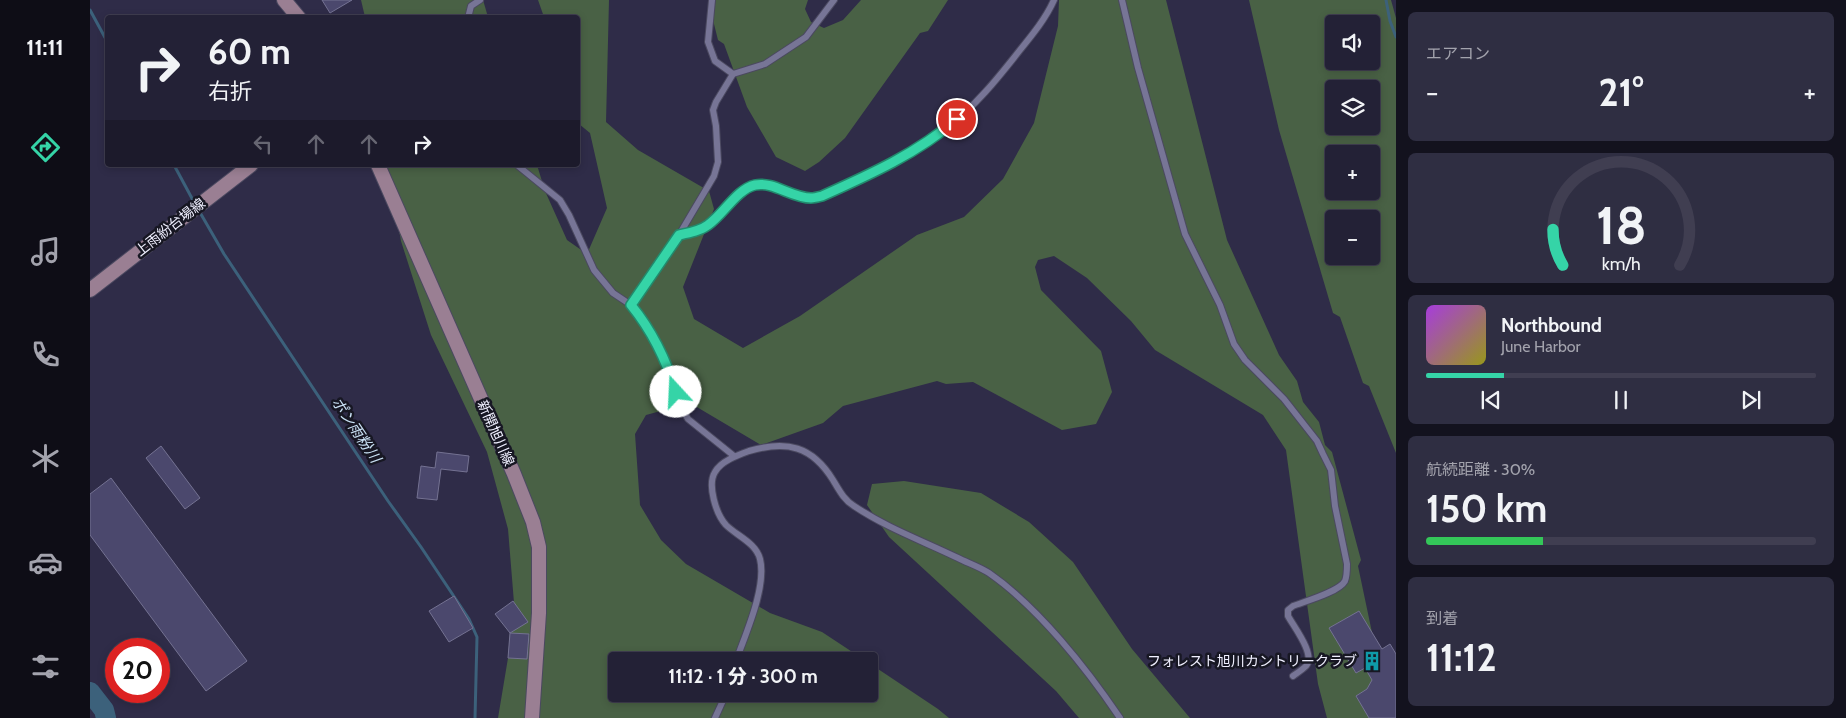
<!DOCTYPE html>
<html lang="ja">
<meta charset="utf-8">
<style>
:root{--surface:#232136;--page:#2f2e42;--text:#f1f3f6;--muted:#a3a3ad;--line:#403e51;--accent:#35d4a7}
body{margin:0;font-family:Cabin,"Noto Sans JP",sans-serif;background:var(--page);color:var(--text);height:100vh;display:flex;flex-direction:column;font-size:19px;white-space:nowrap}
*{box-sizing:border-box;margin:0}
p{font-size:16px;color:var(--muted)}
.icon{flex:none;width:28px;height:28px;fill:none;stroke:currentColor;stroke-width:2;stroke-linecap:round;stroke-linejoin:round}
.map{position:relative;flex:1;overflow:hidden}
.details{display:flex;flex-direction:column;gap:12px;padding:12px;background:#13121e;width:450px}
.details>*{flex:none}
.banner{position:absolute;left:15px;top:15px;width:475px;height:152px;border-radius:5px;box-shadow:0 2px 8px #0003,0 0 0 1px var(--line);background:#232136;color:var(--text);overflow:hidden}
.buttons{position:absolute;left:1235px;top:15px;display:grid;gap:10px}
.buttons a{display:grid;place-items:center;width:55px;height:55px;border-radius:5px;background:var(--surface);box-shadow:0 2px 8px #0003,0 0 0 1px var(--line);font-size:25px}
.speed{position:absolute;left:15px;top:638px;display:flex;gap:10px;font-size:25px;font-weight:700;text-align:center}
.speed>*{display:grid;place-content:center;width:65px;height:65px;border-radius:50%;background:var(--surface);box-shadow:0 2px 8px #0003,0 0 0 1px var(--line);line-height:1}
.speed .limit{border:8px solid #d22;background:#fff;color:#111}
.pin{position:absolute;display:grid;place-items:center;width:42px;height:42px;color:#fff;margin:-21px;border:2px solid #fff;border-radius:50%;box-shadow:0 1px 5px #0007}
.me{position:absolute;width:55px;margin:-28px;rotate:340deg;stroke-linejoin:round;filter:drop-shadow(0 0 4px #0008)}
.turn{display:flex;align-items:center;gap:18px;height:105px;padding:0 20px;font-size:22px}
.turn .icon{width:65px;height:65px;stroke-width:2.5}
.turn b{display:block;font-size:35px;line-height:42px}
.lanes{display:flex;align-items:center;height:48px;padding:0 20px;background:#0003;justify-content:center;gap:25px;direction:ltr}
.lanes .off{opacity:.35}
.big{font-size:38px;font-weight:800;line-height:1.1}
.details .tile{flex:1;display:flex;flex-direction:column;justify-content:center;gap:8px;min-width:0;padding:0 18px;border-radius:8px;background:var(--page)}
.details .dial{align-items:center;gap:0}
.dial svg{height:130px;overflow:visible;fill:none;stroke:var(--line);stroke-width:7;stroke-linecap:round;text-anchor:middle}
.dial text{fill:var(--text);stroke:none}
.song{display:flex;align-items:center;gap:15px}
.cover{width:60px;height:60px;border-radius:8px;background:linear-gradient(135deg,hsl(280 70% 55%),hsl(60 70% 35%))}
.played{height:5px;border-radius:2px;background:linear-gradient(90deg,var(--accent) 20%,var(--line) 20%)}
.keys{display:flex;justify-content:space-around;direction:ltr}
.heat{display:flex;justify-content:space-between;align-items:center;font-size:28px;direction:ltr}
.charge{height:8px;border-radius:4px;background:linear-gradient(90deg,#34c759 30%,var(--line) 0)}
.trip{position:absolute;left:518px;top:652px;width:270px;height:50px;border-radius:5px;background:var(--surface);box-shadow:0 2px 8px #0003,0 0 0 1px var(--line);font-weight:800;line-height:50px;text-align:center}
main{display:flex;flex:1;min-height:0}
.dock{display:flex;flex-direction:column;width:90px;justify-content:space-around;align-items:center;background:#0e0d16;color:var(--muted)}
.dock .icon{width:35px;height:35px}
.dock .active{color:var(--accent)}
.dock b{font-size:22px;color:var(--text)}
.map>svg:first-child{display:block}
.green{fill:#496145;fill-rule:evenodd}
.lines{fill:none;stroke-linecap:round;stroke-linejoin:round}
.stream{stroke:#3c617b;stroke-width:3}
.river{stroke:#3c617b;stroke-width:20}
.building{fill:#4b486d;stroke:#747292}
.service-casing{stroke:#4b4960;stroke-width:8}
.secondary-casing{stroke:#4b4960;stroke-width:16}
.service{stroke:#777596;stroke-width:6}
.secondary{stroke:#9a7f93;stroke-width:14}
.route-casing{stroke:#228a6d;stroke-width:12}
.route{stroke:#35d4a7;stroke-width:9}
.labels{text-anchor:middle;stroke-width:5;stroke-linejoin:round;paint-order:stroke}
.street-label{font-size:14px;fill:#f0f0ff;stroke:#171723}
.poi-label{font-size:14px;fill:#f0f0ff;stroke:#171723;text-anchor:end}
.water-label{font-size:15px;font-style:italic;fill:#cae2f5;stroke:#171723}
</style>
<main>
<nav class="dock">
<b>11:11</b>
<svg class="icon active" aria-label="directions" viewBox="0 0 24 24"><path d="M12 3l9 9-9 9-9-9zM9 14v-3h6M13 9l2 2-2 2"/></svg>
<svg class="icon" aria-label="music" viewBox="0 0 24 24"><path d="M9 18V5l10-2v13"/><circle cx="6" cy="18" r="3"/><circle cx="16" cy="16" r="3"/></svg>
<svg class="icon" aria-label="phone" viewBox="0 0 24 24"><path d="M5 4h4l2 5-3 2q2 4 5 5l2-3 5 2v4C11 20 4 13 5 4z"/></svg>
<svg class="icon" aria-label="climate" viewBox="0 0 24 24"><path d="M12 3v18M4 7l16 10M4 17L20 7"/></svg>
<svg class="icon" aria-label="car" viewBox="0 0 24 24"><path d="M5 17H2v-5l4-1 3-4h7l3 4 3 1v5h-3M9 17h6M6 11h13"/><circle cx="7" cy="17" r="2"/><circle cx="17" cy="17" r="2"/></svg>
<svg class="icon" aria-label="filters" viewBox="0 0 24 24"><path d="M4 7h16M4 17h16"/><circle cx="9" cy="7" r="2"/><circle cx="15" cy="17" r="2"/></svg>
</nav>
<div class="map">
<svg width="1306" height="718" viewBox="0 0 1306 718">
<rect width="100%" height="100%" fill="#2f2c48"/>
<!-- green -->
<g class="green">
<polygon points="271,0 393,0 398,17 275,17"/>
<polygon points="448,0 519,0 516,122 548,150 619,191 624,209 593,287 604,319 653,348 710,316 827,235 874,217 913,179 944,123 968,26 969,0 1076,0 1137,240 1189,355 1207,381 1213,402 1229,422 1235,445 1242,452 1271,560 1268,566 1300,718 1237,718 1228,684 1196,450 1173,415 1065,350 1041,321 997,278 964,256 948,260 945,267 951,290 1011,351 1022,392 1006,424 972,430 883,382 856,384 847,381 753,406 733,423 671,445 600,403 556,415 545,434 550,505 571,540 596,564 680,613 732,632 776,661 526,661 526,694 779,694 779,663 848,709 859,718 408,718 418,658 420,633 425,615 418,529 397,452 341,335 311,241 297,165 447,165 455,191 477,240 497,254 517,208 500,133 489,124 488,118 488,18 454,17"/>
<polygon points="618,0 718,0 715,9 721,22 734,28 753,20 771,0 858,0 838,31 830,33 755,138 729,162 715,171 686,157 657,107 634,44 628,40"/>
<path d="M1159,0H1301L1306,18V453L1279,386L1273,383L1250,317L1243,313L1189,130ZM1244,24H1281V61H1244ZM1244,89H1281V126H1244ZM1244,154H1281V191H1244ZM1244,219H1281V256H1244Z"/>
<polygon points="814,481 891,493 939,522 983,562 1042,649 1100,718 989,718 966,691 799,537 777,505 782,484"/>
</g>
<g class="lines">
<!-- stream -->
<g class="stream">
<polyline points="1296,0 1300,21 1306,37"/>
<polyline points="0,10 18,43"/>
<polyline points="84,165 105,204"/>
<polyline points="108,209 134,254 298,501 331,547 379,619 387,637 385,718"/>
</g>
<!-- river -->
<polyline class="river" points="0,692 14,710 16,718"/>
</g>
<!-- building -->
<g class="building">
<polygon points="232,0 262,0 240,13"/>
<polygon points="71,446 110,498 95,509 56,458"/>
<polygon points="347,452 379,456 377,472 351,469 347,500 327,498 331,466 345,468"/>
<polygon points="21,478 157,661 116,691 0,535 0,494"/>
<polygon points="364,596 383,628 359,642 339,611"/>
<polygon points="423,601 438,622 420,633 405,614"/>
<polygon points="1269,611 1292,649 1300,644 1306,654 1306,718 1279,718 1266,696 1277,689 1282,680 1275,668 1266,673 1239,628"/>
<polygon points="420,633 439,634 437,659 418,658"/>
</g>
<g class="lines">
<defs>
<g id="service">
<polyline points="622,0 618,42 625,61 643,74"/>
<path d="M1032,0L1048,68L1095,234L1130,305L1144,344L1155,360L1194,399L1227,441L1233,454L1241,470L1245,506L1257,564C1257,570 1257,576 1255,581C1249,592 1216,601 1203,606L1198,610V616C1204,627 1226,655 1216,666C1212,670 1207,673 1203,676"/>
<polyline points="378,18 381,6 390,0"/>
<polyline points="427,165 470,200 479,215 504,270 523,293 541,305 556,324 581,375 592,409 598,419 644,456"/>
<path d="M589,235C599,233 610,231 618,226C631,216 650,186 667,185C686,183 702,199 721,198C735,198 751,188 763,182C795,168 827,150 855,129C884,108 908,78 930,50C943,34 956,18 964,0"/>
<polyline points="541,305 589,235 624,176 628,162 626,126 623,110 626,102 643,74 675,64 716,37 744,0"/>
<path d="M646,661C655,635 677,587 670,559C666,543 647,536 636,525C626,514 617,485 625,472C631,461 648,455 659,451C697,440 722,446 743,480C749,490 754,500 764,506C797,528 833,541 868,558C878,563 890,567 899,573C948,607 997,669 1030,718"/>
<polyline points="625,718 636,694"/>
</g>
<g id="secondary">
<polyline points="194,0 209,18"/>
<polyline points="288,165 424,474 443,522 449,547 449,613 442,718"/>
<polyline points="0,290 161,165"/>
</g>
</defs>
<!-- service casing -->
<use href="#service" class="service-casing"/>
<!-- secondary casing -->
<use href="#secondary" class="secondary-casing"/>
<!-- service -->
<use href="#service" class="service"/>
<!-- secondary -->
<use href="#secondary" class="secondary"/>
</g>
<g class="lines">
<defs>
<path id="route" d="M586,392C576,359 563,332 541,305L589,235C599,233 610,231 618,225C633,215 647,189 665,185C683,181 702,198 721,198C724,198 728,197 732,196C779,175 828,153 867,119"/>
</defs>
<!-- route casing -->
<use href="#route" class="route-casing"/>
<!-- route -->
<use href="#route" class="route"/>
</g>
<!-- icons -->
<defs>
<symbol id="building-bare" viewBox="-9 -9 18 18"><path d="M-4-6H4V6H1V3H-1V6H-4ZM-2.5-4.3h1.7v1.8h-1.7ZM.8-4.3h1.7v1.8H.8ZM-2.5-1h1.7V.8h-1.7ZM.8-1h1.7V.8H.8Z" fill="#0f9aa8" stroke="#171723" stroke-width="2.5" paint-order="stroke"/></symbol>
</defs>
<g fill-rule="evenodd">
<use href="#building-bare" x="1268" y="647" width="28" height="28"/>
</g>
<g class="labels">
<!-- street labels -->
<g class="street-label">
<text transform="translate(80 227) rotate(-38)" y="5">上雨紛台場線</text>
<text transform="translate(406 433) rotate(66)" y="5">新開旭川線</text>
</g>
<!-- poi labels -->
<g class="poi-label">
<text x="1267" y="666">フォレスト旭川カントリークラブ</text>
</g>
<!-- water labels -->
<g class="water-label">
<text transform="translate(266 430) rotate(56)" y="5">ポン雨粉川</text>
</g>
</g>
</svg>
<div class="buttons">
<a><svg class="icon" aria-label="sound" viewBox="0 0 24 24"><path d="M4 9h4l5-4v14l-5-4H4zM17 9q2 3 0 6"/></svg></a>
<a><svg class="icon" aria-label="layers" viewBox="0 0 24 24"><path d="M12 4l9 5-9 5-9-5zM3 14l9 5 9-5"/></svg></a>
<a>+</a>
<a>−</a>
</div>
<div class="speed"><div class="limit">20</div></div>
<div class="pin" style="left:867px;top:119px;background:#d93025"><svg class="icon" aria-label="arrive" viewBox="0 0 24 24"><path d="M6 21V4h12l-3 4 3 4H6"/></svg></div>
<svg class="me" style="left:586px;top:392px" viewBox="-20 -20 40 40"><circle r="19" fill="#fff"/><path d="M0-13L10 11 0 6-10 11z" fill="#35d4a7"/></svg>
<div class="trip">11:12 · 1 分 · 300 m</div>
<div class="banner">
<div class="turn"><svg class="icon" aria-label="right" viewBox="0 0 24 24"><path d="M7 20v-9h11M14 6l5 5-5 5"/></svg><div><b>60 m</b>右折</div></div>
<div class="lanes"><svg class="icon off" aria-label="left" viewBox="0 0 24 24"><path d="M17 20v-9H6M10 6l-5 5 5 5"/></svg><svg class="icon off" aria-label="ahead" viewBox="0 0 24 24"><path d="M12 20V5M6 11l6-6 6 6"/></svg><svg class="icon off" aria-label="ahead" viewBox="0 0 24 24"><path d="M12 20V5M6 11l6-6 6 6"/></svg><svg class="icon" aria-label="right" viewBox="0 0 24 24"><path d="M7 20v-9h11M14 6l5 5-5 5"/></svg></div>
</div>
</div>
<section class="details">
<div class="tile"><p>エアコン</p>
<div class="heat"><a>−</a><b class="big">21°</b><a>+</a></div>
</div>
<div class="tile dial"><svg viewBox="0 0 100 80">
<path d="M14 69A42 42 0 1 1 86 69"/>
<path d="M14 69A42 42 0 0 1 8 47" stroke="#35d4a7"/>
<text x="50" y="56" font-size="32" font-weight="700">18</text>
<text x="50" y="72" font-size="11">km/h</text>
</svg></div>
<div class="tile">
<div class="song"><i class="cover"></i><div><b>Northbound</b><p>June Harbor</p></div></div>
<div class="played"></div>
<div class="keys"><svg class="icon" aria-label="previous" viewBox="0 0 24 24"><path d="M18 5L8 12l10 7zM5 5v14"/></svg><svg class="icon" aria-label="pause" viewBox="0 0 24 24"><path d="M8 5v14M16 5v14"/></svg><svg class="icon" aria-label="next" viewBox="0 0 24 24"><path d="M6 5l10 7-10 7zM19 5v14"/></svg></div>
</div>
<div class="tile"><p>航続距離 · 30%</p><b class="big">150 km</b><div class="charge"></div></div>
<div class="tile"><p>到着</p><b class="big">11:12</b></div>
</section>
</main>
